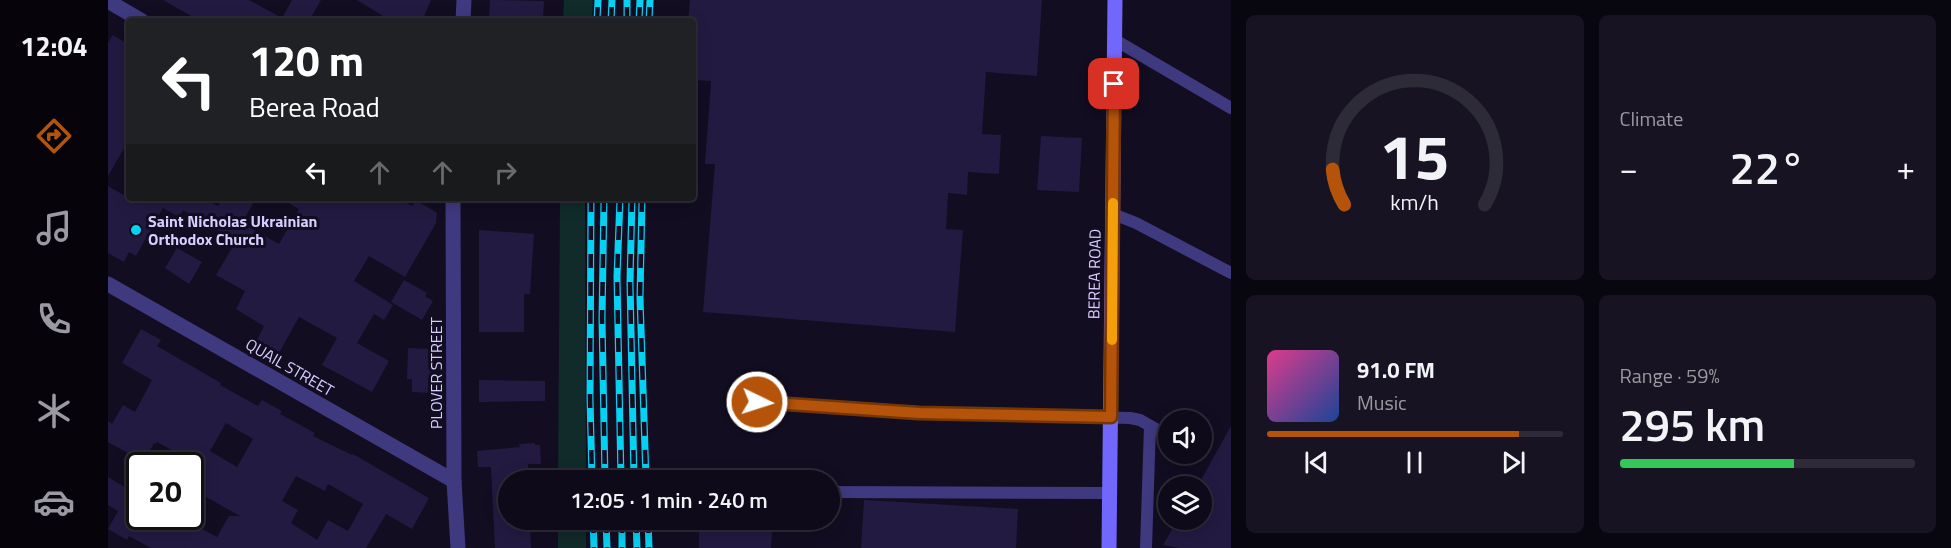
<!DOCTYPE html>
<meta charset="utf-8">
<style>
:root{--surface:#0e0a19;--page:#171322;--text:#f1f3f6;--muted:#9b9aa2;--line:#2e2b38;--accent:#b45309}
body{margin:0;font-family:"Titillium Web",sans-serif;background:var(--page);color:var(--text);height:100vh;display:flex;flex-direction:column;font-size:22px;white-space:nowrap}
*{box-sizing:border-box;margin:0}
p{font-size:20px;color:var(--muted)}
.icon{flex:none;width:33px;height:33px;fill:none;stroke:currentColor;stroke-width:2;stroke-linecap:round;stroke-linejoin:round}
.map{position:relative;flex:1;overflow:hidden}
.details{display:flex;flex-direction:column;gap:15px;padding:15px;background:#08060e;width:720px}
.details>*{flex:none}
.top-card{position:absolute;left:18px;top:18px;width:570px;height:183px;border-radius:6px;box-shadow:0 3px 15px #0003,0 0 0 2px var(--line);background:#202124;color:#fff;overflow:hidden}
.tools{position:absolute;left:1050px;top:410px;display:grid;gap:12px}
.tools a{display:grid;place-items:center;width:54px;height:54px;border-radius:50%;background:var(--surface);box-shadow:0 3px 15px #0003,0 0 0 2px var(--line);font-size:30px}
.speed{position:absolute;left:18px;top:452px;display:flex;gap:12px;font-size:30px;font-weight:700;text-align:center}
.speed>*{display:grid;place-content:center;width:78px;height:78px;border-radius:50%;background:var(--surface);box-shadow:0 3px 15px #0003,0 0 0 2px var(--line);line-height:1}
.speed .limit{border:3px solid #111;border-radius:9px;background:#fff;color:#111}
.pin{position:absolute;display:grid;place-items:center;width:51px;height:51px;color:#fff;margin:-26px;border-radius:12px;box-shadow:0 3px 9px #0006}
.me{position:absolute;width:66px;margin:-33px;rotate:94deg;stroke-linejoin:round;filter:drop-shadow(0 0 4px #0008)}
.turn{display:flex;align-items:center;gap:21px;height:126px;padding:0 24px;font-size:27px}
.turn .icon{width:78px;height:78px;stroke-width:2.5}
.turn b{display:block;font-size:42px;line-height:51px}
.lanes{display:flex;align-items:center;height:57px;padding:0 24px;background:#0003;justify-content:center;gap:30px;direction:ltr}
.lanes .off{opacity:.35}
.big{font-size:45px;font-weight:600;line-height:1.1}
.details .widget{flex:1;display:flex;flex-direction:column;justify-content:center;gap:9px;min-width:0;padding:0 21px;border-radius:9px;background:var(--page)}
.details .dial{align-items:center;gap:0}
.dial svg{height:156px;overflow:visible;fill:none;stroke:var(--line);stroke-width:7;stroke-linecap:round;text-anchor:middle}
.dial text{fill:var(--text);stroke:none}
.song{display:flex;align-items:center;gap:18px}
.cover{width:72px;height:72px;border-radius:9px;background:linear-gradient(135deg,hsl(330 70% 55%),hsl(220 70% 35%))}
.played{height:6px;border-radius:3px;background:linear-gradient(90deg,var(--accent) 85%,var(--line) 85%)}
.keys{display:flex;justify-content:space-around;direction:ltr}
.heat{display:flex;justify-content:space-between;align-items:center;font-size:33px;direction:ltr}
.charge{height:9px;border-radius:4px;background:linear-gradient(90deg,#34c759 59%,var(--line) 0)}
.details .tiles{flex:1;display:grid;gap:15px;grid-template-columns:repeat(2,1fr)}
.trip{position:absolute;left:390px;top:470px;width:342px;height:60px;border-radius:30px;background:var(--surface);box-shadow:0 3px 15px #0003,0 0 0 2px var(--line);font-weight:600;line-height:60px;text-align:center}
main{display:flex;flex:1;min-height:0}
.dock{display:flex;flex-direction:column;width:108px;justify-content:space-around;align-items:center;background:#06040a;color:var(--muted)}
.dock .icon{width:42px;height:42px}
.dock .selected{color:var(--accent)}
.dock b{font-size:27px;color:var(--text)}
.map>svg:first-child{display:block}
.green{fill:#112a2a}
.building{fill:#231a41;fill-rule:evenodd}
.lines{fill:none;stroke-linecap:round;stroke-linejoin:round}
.lane{stroke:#3f397f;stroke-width:12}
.street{stroke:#3f397f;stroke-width:15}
.secondary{stroke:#7167fc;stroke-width:15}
.rail-casing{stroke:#05d1f3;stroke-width:7}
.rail{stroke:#120d21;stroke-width:4.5;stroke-dasharray:14;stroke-linecap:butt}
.route-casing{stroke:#753606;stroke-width:15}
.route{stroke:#b45309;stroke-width:10}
.slow{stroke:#f59e0b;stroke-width:10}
.poi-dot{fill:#05d1f3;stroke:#120d21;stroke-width:2}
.labels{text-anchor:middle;stroke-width:6;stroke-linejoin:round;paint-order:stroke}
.poi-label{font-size:16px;font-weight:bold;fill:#d5cefe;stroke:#120d21;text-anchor:start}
.street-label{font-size:16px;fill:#d5cefe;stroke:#120d21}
</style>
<main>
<nav class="dock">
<b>12:04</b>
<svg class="icon selected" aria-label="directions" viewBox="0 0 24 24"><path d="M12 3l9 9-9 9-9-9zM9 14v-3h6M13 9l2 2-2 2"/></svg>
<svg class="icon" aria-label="music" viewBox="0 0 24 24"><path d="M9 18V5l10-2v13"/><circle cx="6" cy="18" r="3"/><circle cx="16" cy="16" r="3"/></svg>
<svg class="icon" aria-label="phone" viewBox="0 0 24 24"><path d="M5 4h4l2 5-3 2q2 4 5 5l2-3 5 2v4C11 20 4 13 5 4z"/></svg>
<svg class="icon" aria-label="climate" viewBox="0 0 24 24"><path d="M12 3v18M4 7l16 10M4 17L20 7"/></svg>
<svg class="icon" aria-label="car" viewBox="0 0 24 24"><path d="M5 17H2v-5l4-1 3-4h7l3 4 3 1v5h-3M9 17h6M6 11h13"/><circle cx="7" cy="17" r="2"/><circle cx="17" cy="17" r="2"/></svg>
</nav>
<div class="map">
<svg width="1123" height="548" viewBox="0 0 1123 548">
<rect width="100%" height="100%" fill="#120d21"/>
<!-- green -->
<g class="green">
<polygon points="456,0 485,0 484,21 455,21"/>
<polygon points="452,198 477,198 478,480 450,480"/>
<rect x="450" y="519" width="28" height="29"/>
</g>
<!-- building -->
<g class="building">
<polygon points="55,0 141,0 174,18 184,0 213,0 201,21 92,21"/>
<polygon points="249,0 323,0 314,21 283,21"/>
<polygon points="382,0 436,1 435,20 381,17"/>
<polygon points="582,0 934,0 929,76 878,72 874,134 893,135 891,174 860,172 859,195 840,193 838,229 855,230 847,332 595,312 607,164 597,164 603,81 585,80 585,21 580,21"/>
<polygon points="5,35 21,45 21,140 0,176 0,43"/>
<polygon points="933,136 974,138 971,192 929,190"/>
<polygon points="0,186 21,198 96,198 110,206 115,198 148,198 134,223 171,244 191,209 172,198 290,198 304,206 308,200 329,213 328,223 297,277 261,256 246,281 285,305 276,320 266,314 249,343 281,361 264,392 214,365 229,338 191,317 171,353 149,340 156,326 128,309 137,291 108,275 128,241 75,210 71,217 55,208 28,256 21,252 16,262 0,253"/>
<polygon points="371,230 426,234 422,294 416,294 416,332 371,332"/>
<polygon points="69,248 94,262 81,284 57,268"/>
<polygon points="296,280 319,293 317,296 325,301 314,320 283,302"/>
<path d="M33,329L53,340L49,346L113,383L112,385L150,406L154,400L174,411L172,414L207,433L205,436L244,455L245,454L321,498L304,529L278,514L258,548H43L21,536L19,540L0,529L10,511L0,505V477L32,496V516H71L109,537L121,516H132L82,488L88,476L84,473L89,464L49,442L48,444L46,443L36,462L0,442V421L4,424L15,405L27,412L44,380L14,363ZM118,423L145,439L129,467L102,451ZM188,476L217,491L220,484L255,504L240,531L220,520L209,540L183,523L190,510L174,501Z"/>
<polygon points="300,348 326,349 324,393 304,392 304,379 299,379"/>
<polygon points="371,380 437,381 437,401 371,402"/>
<polygon points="1123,426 1123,548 1072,548 1055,545 1070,519 1094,519 1094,478"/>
<polygon points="427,443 427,445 432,445 433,464 420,464 420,480 400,480 400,519 417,519 417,526 422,526 423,548 387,548 383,467 370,467 369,451 412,447 411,444"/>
<polygon points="756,500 910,509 908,548 753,548"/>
<polygon points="591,519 665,519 663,548 591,548"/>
</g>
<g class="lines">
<!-- lane -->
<g class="lane">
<polyline points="1007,40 1123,108"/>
<polyline points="1005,214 1028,223 1123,273"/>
<polyline points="649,402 811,413 1022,418 1032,420 1060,436"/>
<polyline points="722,492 1002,493"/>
<polyline points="1038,548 1042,426"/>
</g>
<!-- street -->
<g class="street">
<polyline points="0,1 34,21"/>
<polyline points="355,21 356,0"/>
<polyline points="345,198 346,481 350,548"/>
<polyline points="0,284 346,481"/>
</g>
<!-- secondary -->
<polyline class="secondary" points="1001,548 1007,0"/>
<defs>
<g id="rail">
<polyline points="489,21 490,0"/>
<polyline points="503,21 504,0"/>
<polyline points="519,21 519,0"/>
<polyline points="531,21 532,0"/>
<polyline points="541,21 542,0"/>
<polyline points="483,198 482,398 484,480"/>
<polyline points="496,198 494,319 497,480"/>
<polyline points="512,198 509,277 513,480"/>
<polyline points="524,198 522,282 526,480"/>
<polyline points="534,198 532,298 538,480"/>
<polyline points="485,519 486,548"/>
<polyline points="498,519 499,548"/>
<polyline points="514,519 514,548"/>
<polyline points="528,519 529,548"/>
<polyline points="540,519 541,548"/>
</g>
</defs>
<!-- rail casing -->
<use href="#rail" class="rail-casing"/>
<!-- rail -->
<use href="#rail" class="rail"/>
</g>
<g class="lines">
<defs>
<polyline id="route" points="649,402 811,413 1003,417 1006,84"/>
</defs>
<!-- route casing -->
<use href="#route" class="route-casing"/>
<!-- route -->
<use href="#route" class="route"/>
<!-- slow -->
<polyline class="slow" points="1004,340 1005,203"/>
</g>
<!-- markers -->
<circle class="poi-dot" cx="28" cy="230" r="6"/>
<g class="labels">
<!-- poi labels -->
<g class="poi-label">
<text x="40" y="227">Saint Nicholas Ukrainian<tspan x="40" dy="18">Orthodox Church</tspan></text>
</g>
<!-- street labels -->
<g class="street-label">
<text transform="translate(986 274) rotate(-89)" y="6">BEREA ROAD</text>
<text transform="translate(182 367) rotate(30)" y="6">QUAIL STREET</text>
<text transform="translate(328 373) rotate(-90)" y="6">PLOVER STREET</text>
</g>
</g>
</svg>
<div class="tools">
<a><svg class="icon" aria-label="sound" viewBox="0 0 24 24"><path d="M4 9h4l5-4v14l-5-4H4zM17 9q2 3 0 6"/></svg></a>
<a><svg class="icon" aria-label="layers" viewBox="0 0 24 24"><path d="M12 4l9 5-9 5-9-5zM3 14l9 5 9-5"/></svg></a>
</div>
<div class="speed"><div class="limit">20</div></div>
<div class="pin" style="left:1006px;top:84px;background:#d93025"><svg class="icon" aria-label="arrive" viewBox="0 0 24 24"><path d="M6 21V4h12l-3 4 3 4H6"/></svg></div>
<svg class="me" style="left:649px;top:402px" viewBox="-20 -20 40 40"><circle r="17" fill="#b45309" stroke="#fff" stroke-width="3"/><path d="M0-11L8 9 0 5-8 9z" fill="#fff"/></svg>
<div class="trip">12:05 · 1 min · 240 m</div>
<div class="top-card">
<div class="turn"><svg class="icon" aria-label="left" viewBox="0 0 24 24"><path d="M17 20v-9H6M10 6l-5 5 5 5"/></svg><div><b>120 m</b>Berea Road</div></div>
<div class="lanes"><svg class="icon" aria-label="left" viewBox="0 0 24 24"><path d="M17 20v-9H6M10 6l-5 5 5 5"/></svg><svg class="icon off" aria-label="ahead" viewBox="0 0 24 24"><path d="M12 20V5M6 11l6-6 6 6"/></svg><svg class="icon off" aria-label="ahead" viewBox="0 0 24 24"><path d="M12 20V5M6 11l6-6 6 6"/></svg><svg class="icon off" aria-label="right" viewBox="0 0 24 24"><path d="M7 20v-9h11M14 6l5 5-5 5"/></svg></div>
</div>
</div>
<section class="details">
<div class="tiles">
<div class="widget dial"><svg viewBox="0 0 100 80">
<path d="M14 69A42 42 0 1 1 86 69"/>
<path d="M14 69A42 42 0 0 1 8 51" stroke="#b45309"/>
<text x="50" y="56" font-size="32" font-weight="700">15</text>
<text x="50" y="72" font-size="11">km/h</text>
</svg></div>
<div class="widget"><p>Climate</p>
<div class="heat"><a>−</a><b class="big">22°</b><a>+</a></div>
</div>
<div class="widget">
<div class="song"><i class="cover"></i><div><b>91.0 FM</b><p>Music</p></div></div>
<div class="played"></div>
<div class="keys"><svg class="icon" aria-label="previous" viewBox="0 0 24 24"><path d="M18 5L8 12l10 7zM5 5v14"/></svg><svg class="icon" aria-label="pause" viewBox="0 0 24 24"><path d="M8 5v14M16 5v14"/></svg><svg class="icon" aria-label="next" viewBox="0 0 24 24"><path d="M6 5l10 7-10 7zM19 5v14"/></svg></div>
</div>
<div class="widget"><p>Range · 59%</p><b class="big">295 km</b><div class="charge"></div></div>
</div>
</section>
</main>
